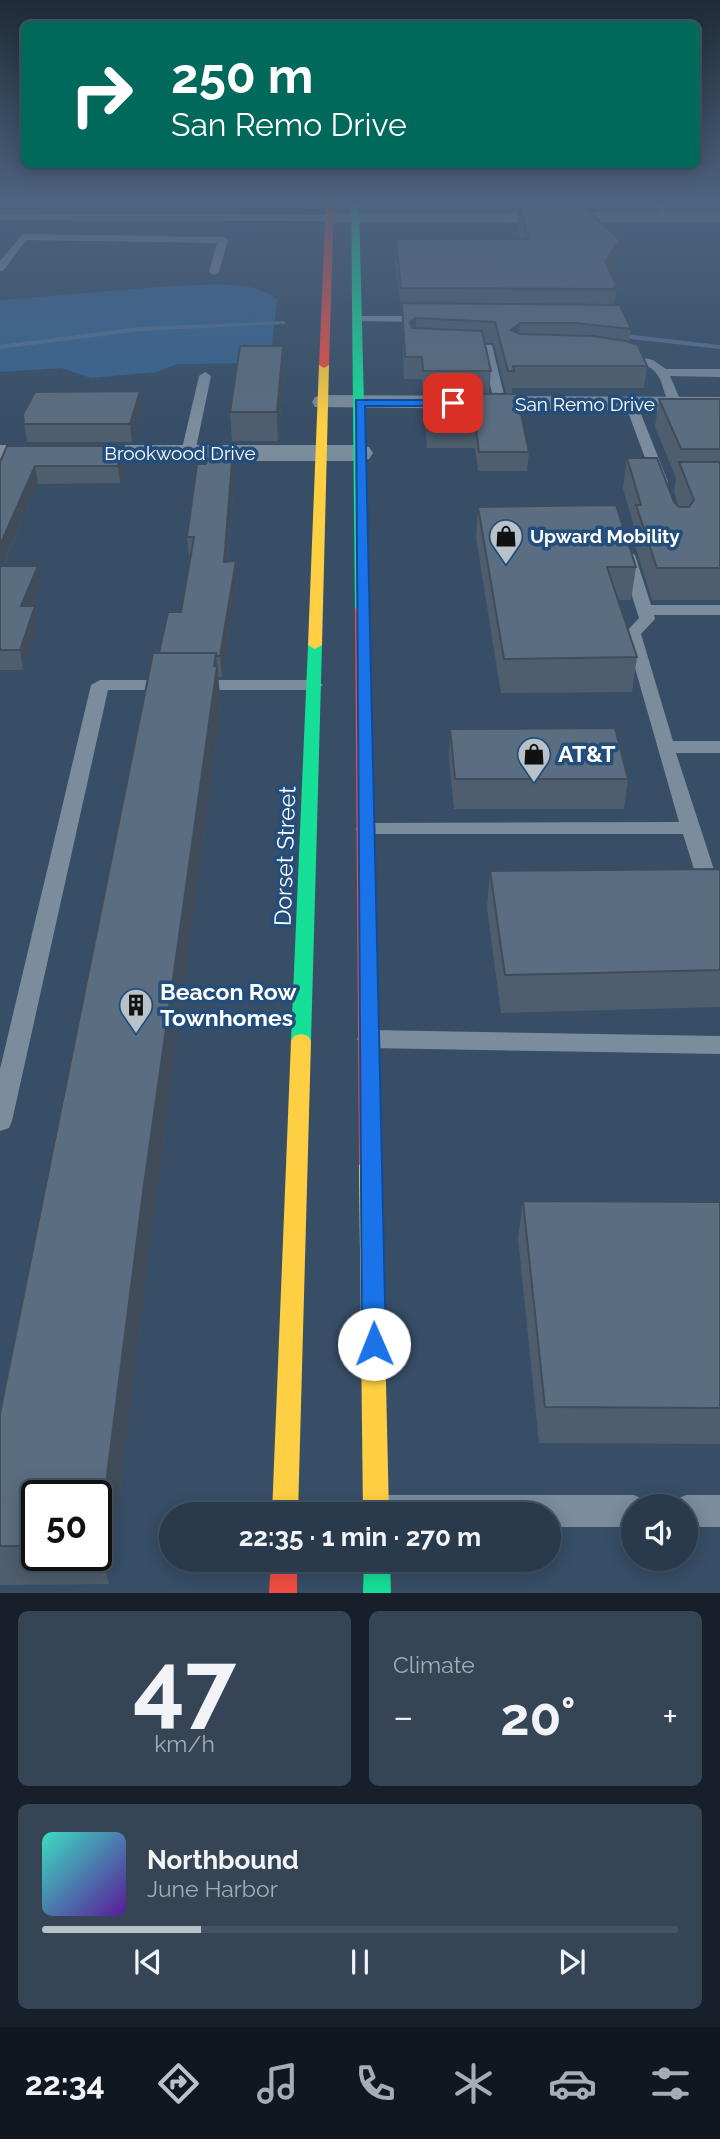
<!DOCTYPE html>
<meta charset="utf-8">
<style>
:root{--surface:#293a4c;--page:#354556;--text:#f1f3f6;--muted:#a5adb5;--line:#455464;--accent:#b9c1c9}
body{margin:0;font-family:Raleway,sans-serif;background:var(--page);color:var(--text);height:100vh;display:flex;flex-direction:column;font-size:26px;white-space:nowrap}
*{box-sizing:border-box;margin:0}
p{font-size:23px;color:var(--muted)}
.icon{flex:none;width:38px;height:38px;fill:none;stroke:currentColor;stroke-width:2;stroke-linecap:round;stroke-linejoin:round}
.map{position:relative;height:1593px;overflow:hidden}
.side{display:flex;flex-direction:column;gap:18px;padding:18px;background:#17202a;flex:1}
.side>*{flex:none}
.guide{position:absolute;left:21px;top:21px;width:679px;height:147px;border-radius:10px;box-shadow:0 4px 18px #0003,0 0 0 2px var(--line);background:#00695c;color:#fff;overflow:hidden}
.buttons{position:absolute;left:621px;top:1494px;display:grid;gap:14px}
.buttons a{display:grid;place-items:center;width:77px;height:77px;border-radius:50%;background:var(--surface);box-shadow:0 4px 18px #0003,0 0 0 2px var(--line);font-size:35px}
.speed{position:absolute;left:21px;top:1480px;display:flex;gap:14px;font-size:35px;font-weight:700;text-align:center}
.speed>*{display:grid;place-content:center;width:91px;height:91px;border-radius:50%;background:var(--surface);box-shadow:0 4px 18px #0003,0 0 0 2px var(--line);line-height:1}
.speed .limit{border:4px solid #111;border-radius:10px;background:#fff;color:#111}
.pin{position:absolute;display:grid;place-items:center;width:60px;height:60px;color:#fff;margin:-30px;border-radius:14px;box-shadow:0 4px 10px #0006}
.me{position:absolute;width:77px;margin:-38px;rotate:359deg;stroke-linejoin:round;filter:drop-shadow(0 0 5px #0008)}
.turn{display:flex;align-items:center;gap:24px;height:147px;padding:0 35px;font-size:32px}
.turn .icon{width:91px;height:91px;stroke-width:2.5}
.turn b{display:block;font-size:49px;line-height:60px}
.big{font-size:52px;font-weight:700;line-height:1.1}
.side .widget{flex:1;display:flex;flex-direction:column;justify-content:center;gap:10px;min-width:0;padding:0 24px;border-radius:10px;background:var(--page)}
.side .dial{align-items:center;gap:0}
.dial b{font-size:91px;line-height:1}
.song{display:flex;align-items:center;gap:21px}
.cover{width:84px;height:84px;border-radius:10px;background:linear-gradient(135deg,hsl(170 70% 55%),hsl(270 70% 35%))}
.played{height:7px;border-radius:4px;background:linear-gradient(90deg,var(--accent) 25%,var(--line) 25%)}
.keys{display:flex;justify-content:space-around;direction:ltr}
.heat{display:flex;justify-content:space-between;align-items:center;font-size:38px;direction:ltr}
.side .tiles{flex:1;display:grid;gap:18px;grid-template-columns:1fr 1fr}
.widget:last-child{grid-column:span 2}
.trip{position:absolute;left:159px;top:1502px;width:402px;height:70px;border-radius:35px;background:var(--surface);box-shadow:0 4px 18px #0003,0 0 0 2px var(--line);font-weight:700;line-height:70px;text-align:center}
.tabs{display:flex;height:112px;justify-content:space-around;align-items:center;background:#10171e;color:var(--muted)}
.tabs .icon{width:49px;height:49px}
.tabs .on{color:var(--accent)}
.tabs b{font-size:32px;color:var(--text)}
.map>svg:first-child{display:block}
.green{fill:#376491}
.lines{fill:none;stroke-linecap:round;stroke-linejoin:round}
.stream{fill:#537193;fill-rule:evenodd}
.lane{fill:#7b8c9d;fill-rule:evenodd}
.street{fill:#7b8c9d;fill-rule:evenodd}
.fast{fill:#16e098;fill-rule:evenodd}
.slow{fill:#ffcf43;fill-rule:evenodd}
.jam{fill:#f24e42;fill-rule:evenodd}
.wall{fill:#4e5e6e;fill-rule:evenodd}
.shaded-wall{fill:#404c5a}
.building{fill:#5b6d80;stroke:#404c5a;stroke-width:2}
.route{fill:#1a73e8;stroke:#114b97;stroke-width:2}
.labels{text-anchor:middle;stroke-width:7;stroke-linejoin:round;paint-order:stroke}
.far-street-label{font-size:19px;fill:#fff;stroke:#234d7a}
.far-poi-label{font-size:19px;font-weight:bold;fill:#fff;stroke:#234d7a;text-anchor:start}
.poi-label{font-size:23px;font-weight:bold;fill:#fff;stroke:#234d7a;text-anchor:start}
.street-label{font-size:23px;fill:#fff;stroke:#234d7a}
</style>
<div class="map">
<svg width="720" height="1593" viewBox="0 0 720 1593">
<rect width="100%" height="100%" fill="#374e66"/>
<!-- green -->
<path class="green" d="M171,286C203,286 250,278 277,299L270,363L178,364L157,372L91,378L61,368L0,372V300Z"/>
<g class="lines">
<!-- stream -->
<g class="stream">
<polygon points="283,321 285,322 285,324 140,331 0,349 0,345 140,327"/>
<polygon points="616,333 720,345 720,349 613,337 613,333"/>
</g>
<!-- lane -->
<g class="lane">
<polygon points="653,201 661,201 669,219 663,219"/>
<polygon points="0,214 329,215 334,218 329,221 0,220"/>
<polygon points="23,234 223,237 228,240 219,272 214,275 209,272 217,243 26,240 4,270 0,271 0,261"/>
<polygon points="357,316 427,316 432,319 427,322 353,321 353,317"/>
<polygon points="455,344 492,345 506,403 504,406 496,406 494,403 483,350 455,348"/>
<path d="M622,353L653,360L666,369H720V377L670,376L682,404L676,408C663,402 665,383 656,373C647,362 631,362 618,358V354Z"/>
<polygon points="205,372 211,376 195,453 188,457 181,453 199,376"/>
<polygon points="631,400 637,404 668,482 666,485 661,486 654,482 625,404"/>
<polygon points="627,550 635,555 651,605 720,605 720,615 654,615 655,619 641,634 673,741 720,741 720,753 676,753 719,885 716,890 702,890 699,885 683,834 359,834 356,829 359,824 366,823 679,822 625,633 639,618 619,555"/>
<polygon points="100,680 314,680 323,685 314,690 108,690 12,1121 9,1128 0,1131 0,1069 91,685"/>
<polygon points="369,1030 720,1036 720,1054 369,1048 361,1045 357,1039 361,1033"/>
<polygon points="383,1495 634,1495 645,1500 648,1507 634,1507 634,1527 550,1527 550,1514 368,1514 372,1500"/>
<polygon points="686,1495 720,1495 720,1527 686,1527 686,1507 672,1507 675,1500"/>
</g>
<!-- street -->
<g class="street">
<polygon points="720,212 720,222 329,223 320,218 329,213"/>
<polygon points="324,395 720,397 720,411 315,407 312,402 315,397"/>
<polygon points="0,445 360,445 369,447 373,453 369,459 360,461 0,461"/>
</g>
<!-- fast -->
<g class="fast">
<polygon points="351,201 359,201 369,609 362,613 355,609"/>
<polygon points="315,641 322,645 311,1041 308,1046 301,1048 294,1046 291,1041 308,645"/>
<polygon points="364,1559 390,1559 391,1593 363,1593"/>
</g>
<!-- slow -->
<g class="slow">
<polygon points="324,362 329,365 322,645 315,649 308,645 319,365"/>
<polygon points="301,1034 308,1036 311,1041 298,1514 272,1514 291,1041 294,1036"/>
<polygon points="370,1155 377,1158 381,1164 389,1514 363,1514 359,1164 363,1158"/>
</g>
<!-- jam -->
<g class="jam">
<polygon points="326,201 334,201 329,365 324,368 319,365"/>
<polygon points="362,605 369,609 381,1164 377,1170 370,1173 363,1170 359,1164 355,609"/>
<polygon points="271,1559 297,1559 297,1593 269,1593"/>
</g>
</g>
<!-- wall -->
<g class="wall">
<polygon points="246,201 283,201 282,206 246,206"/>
<polygon points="511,201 560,201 560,202 617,264 611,273 617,286 614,305 631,329 629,342 647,366 644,388 512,388 512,393 506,393 494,343 485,343 491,371 489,393 423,393 422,379 404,379 402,314 395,263 396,239 520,239 517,225 518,210 513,210"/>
<polygon points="284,373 278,441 232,441 230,412"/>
<polygon points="425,393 529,452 527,471 478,471 475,448 427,448 424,411"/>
<polygon points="659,399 720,399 720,600 652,600 632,536 633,524 623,488 627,458 679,507 674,492 676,478 655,427"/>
<polygon points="142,409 132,442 27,442 23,414"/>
<polygon points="124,446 126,464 120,483 38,484 3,566 41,585 32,606 35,606 38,626 23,670 0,670 0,462"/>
<path d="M232,462L234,480L227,562L236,561L238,581L222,677H218L221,706L151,1235L109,1584L0,1585V1413L159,653L181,612L191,556H189L187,537L206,464ZM37,1496H96V1556H37Z"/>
<polygon points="478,507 636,567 631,600 618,600 637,657 632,692 501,693 476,538"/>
<polygon points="450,729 628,779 624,809 454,809 449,759"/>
<polygon points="720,869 720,1007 501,1013 487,908 490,871"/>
<polygon points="523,1201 720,1202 720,1444 539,1443 518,1238"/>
</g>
<!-- shaded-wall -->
<g class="shaded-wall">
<polygon points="620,240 617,264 602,286 605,261"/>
<polygon points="416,318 415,339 410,322"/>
<polygon points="520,323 518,344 511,330"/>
<polygon points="283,346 284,373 278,441 277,412"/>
<polygon points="140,391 142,409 132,442 130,424"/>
<polygon points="124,446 126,464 120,483 118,466"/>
<polygon points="232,462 234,480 225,581 224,562"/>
<polygon points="35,466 38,484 0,572 0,545"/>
<polygon points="236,561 238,581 222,677 220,656"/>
<polygon points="38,566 41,585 25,626 21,606"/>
<polygon points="35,606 38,626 23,670 20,650"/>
<polygon points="216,653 221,706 151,1235 109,1584 98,1546 143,1192"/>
</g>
<!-- building -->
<g class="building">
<polygon points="518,202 578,202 620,240 605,261 617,286 614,286 615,289 401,288 396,239 528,239"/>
<polygon points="402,303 620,305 631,329 576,323 520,323 511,330 520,334 592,336 626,341 638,345 647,366 513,366 514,371 508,371 495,322 416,318 410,322 412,328 482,331 491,371 423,371 422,357 405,357"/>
<polygon points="240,346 283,346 277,412 230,412"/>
<polygon points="140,391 130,424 24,424 23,414 35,392"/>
<polygon points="425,393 517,394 529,452 479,452 476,430 428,430"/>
<polygon points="659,399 720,399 720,449 681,449"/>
<polygon points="7,446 124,446 118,466 35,466 0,545 0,462"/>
<polygon points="627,458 657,458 674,502 679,507 689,507 694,500 679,462 720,462 720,568 657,568 636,505 641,505"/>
<polygon points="207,459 232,462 224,562 236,561 220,656 217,656 216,653 159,653 168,612 181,612 194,537 187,537 197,464 206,464"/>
<polygon points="616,505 636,567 607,567 637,657 504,659 478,507"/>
<polygon points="0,566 38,566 21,606 35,606 20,650 0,650"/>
<polygon points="153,653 216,653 214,666 217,666 143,1192 98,1546 96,1546 96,1496 37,1496 37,1546 0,1546 0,1413"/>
<polygon points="615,728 628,779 455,779 450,729"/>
<polygon points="720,869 720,970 505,975 490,871"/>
<polygon points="523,1201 720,1202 720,1408 545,1407"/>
</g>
<!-- sky -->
<linearGradient id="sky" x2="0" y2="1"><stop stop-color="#1e2b38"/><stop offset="0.47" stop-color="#4d637f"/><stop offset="1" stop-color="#4d637f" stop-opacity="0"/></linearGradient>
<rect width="720" height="424" fill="url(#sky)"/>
<!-- route -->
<polygon class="route" points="356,400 453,400 458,403 453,406 365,406 386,1344 382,1352 374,1355 365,1352 362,1344"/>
<!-- icons -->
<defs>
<symbol id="shop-pin" viewBox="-11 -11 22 30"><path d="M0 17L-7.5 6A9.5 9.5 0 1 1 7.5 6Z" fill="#b9c1c9" stroke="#234d7a"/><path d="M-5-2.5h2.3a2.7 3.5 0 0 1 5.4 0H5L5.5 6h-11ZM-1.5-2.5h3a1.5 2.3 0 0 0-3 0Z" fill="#111"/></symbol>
<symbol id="building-pin" viewBox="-11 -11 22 30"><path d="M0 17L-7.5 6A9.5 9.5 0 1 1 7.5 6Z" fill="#b9c1c9" stroke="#234d7a"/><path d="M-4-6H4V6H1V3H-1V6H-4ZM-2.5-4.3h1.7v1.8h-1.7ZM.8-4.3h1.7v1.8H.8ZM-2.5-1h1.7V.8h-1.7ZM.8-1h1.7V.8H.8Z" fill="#111"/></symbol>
</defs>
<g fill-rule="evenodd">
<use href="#shop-pin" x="487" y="517" width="38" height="52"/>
<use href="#shop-pin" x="515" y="735" width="38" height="52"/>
<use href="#building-pin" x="117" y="986" width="38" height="52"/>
</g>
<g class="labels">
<!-- far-street labels -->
<g class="far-street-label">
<text x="585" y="411">San Remo Drive</text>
<text x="180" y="460">Brookwood Drive</text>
</g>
<!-- far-poi labels -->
<g class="far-poi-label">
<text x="530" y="543">Upward Mobility</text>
</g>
<!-- poi labels -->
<g class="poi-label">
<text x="558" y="762">AT&amp;T</text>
<text x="160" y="1000">Beacon Row<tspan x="160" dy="26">Townhomes</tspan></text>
</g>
<!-- street labels -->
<g class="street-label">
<text transform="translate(285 856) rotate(-88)" y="8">Dorset Street</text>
</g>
</g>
</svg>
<div class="buttons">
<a><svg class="icon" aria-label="sound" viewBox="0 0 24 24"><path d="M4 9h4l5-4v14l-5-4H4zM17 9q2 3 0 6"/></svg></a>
</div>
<div class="speed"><div class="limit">50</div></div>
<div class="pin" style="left:453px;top:403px;background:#d93025"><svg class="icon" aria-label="arrive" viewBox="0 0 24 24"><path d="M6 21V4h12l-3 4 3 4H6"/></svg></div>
<svg class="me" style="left:374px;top:1344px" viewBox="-20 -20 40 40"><circle r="19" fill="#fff"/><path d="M0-13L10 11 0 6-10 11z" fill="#1a73e8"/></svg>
<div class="trip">22:35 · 1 min · 270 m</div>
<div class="guide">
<div class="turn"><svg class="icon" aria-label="right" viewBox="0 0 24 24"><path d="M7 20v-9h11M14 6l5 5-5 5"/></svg><div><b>250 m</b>San Remo Drive</div></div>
</div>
</div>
<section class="side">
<div class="tiles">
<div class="widget dial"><b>47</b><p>km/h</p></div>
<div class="widget"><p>Climate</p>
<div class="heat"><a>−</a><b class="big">20°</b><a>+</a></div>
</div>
<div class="widget">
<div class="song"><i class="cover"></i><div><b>Northbound</b><p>June Harbor</p></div></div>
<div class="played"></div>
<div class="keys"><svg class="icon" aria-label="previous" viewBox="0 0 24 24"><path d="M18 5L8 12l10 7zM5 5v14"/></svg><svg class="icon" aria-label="pause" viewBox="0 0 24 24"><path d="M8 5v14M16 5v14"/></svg><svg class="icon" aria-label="next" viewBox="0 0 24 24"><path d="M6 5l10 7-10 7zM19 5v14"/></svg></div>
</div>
</div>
</section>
<nav class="tabs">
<b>22:34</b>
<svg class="icon on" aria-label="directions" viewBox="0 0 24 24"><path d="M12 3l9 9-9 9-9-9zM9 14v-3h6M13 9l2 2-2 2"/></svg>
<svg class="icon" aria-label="music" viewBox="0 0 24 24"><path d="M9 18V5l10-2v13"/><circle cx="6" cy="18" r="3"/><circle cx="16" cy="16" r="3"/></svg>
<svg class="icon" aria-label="phone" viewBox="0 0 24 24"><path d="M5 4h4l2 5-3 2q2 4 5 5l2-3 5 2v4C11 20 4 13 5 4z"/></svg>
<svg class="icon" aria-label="climate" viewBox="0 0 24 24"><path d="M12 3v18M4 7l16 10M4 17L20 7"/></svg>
<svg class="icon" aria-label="car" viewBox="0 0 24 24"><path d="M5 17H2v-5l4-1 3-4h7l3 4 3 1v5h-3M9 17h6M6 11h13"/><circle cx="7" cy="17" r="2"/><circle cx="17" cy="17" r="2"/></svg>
<svg class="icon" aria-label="filters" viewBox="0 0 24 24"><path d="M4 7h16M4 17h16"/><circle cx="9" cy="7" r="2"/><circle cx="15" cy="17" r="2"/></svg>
</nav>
